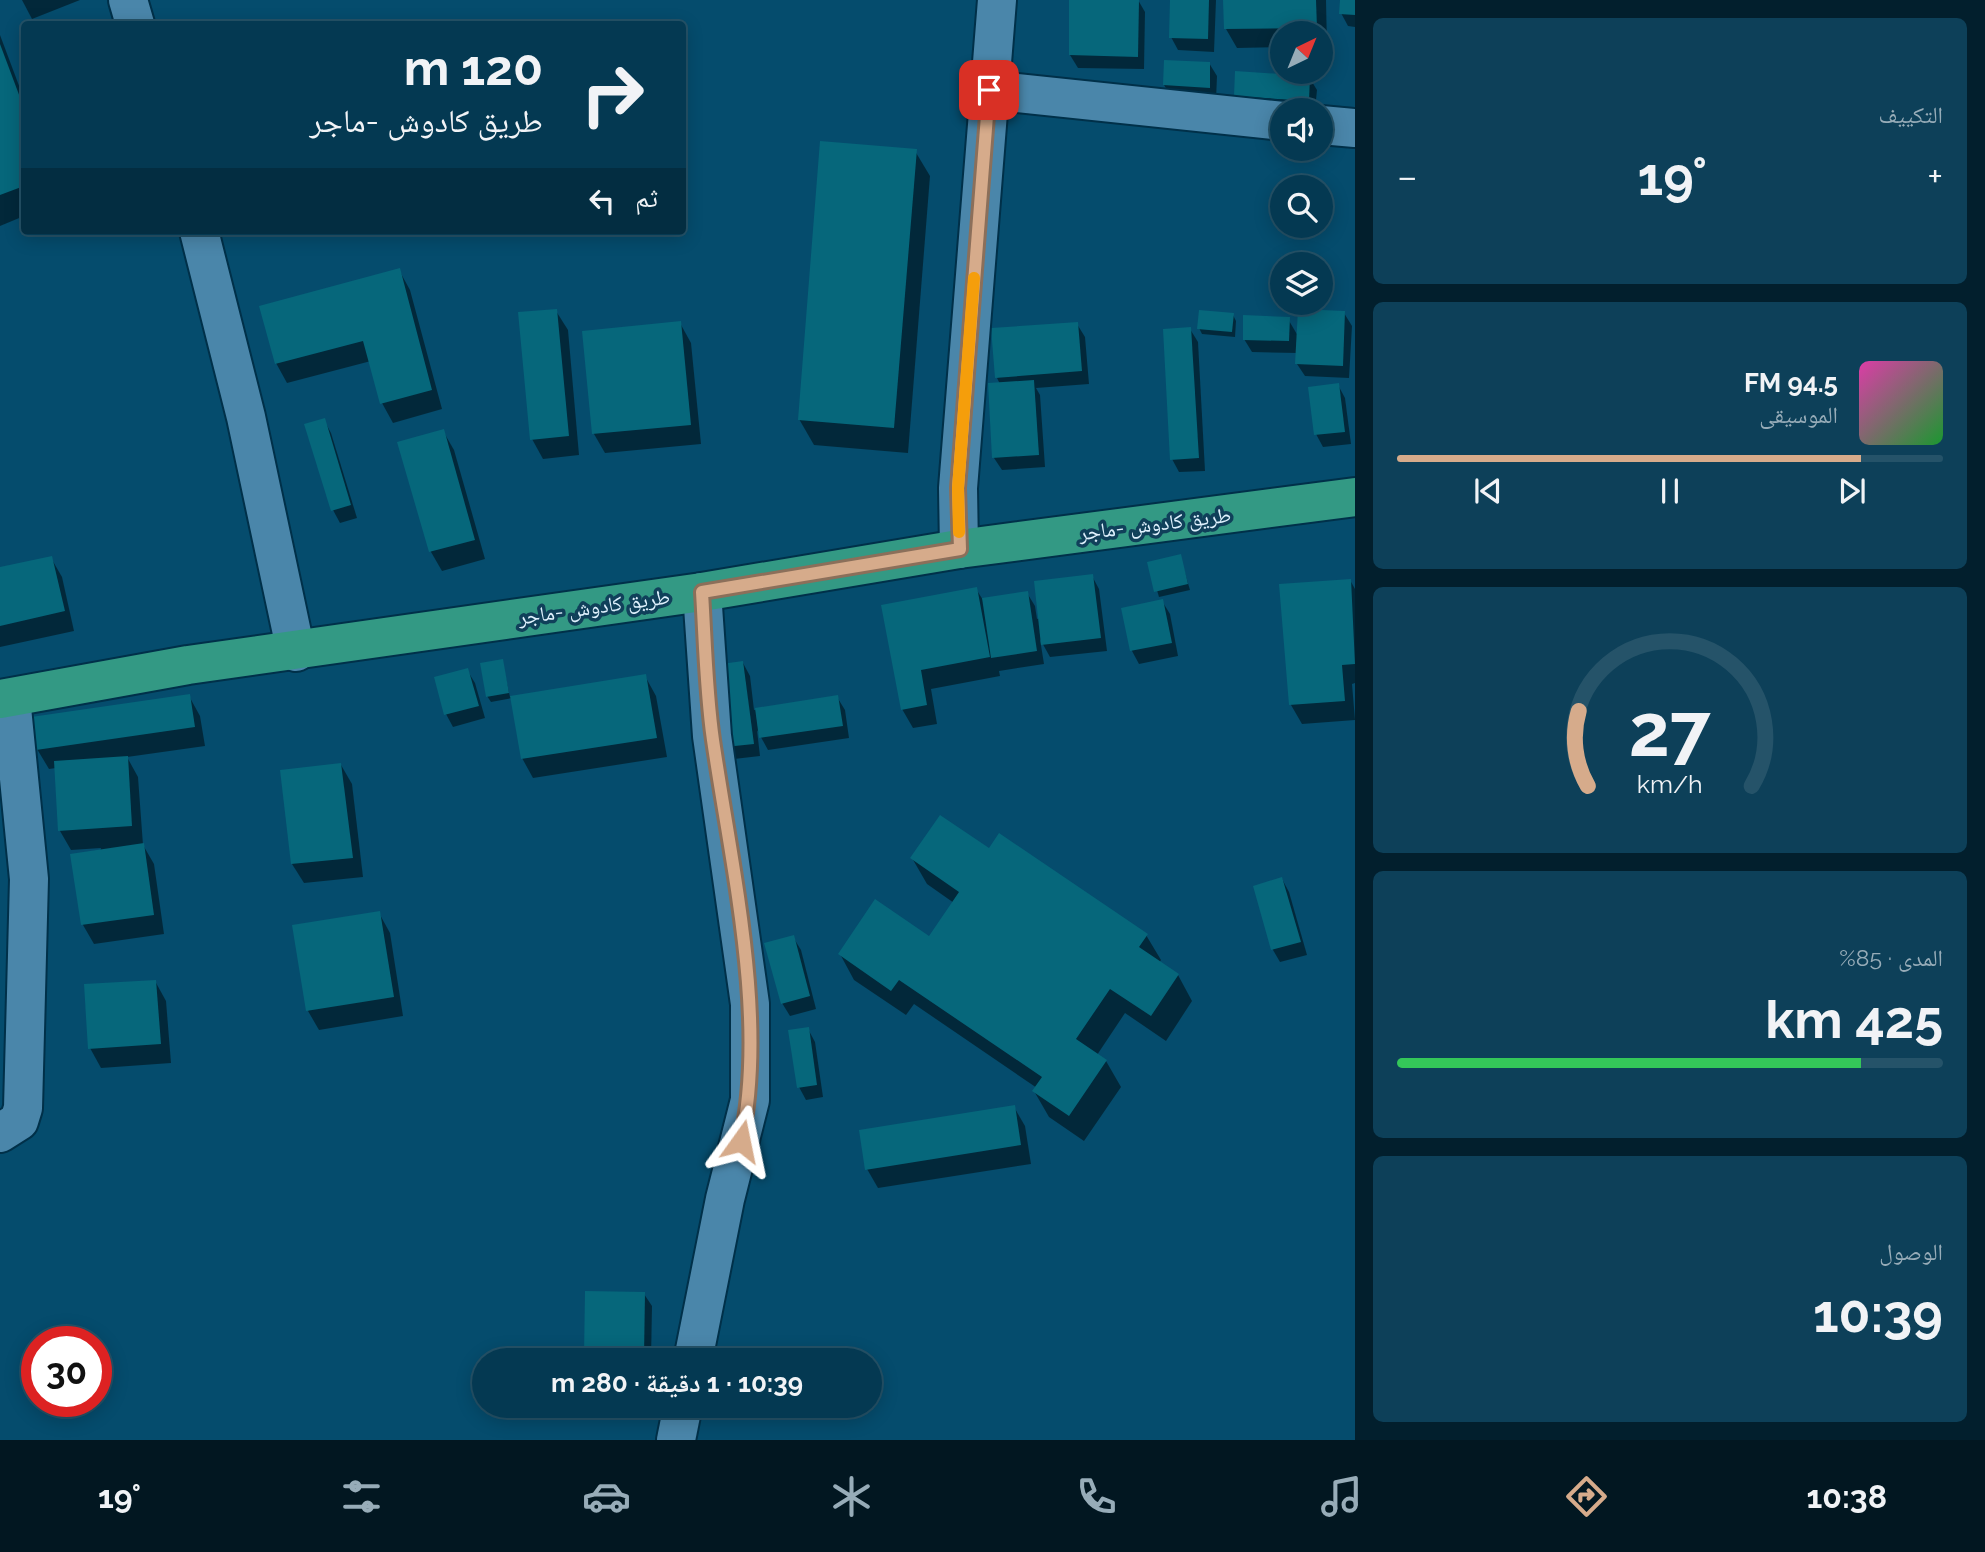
<!DOCTYPE html>
<html lang="ar">
<meta charset="utf-8">
<style>
:root{--surface:#043952;--page:#0d4059;--text:#f1f3f6;--muted:#97acb8;--line:#255369;--accent:#d6ab8b}
body{margin:0;font-family:Raleway,"Noto Naskh Arabic",sans-serif;background:var(--page);color:var(--text);direction:rtl;height:100vh;display:flex;flex-direction:column;font-size:26px;white-space:nowrap}
*{box-sizing:border-box;margin:0}
p{font-size:23px;color:var(--muted)}
.icon{flex:none;width:38px;height:38px;fill:none;stroke:currentColor;stroke-width:2;stroke-linecap:round;stroke-linejoin:round}
.map{position:relative;flex:1;overflow:hidden;direction:ltr}
.panel{display:flex;flex-direction:column;gap:18px;padding:18px;background:#021f2d;width:630px}
.panel>*{flex:none}
.guide{position:absolute;left:21px;top:21px;width:665px;height:214px;border-radius:7px;box-shadow:0 4px 18px #0003,0 0 0 2px var(--line);direction:rtl;background:#043952;color:var(--text);overflow:hidden}
.needle{width:46px;rotate:43deg}
.buttons{position:absolute;left:1270px;top:21px;display:grid;gap:14px}
.buttons a{display:grid;place-items:center;width:63px;height:63px;border-radius:50%;background:var(--surface);box-shadow:0 4px 18px #0003,0 0 0 2px var(--line);font-size:35px}
.speed{position:absolute;left:21px;top:1326px;display:flex;gap:14px;font-size:35px;font-weight:700;text-align:center}
.speed>*{display:grid;place-content:center;width:91px;height:91px;border-radius:50%;background:var(--surface);box-shadow:0 4px 18px #0003,0 0 0 2px var(--line);line-height:1}
.speed .limit{border:10px solid #d22;background:#fff;color:#111}
.pin{position:absolute;display:grid;place-items:center;width:60px;height:60px;color:#fff;margin:-30px;border-radius:14px;box-shadow:0 4px 10px #0006}
.me{position:absolute;width:77px;margin:-38px;rotate:12deg;stroke-linejoin:round;filter:drop-shadow(0 0 5px #0008)}
.turn{display:flex;align-items:center;gap:24px;height:147px;padding:0 28px;font-size:32px}
.turn .icon{width:91px;height:91px;stroke-width:2.5}
.turn b{display:block;font-size:49px;line-height:60px}
.then{display:flex;align-items:center;height:66px;padding:0 28px;background:#0003;gap:14px;font-size:26px}
.big{font-size:52px;font-weight:700;line-height:1.1}
.panel .widget{flex:1;display:flex;flex-direction:column;justify-content:center;gap:10px;min-width:0;padding:0 24px;border-radius:10px;background:var(--page)}
.panel .dial{align-items:center;gap:0}
.dial svg{height:182px;overflow:visible;fill:none;stroke:var(--line);stroke-width:7;stroke-linecap:round;text-anchor:middle}
.dial text{fill:var(--text);stroke:none}
.song{display:flex;align-items:center;gap:21px}
.cover{width:84px;height:84px;border-radius:10px;background:linear-gradient(135deg,hsl(320 70% 55%),hsl(130 70% 35%))}
.played{height:7px;border-radius:4px;background:linear-gradient(90deg,var(--accent) 85%,var(--line) 85%)}
.keys{display:flex;justify-content:space-around;direction:ltr}
.heat{display:flex;justify-content:space-between;align-items:center;font-size:38px;direction:ltr}
.charge{height:10px;border-radius:5px;background:linear-gradient(90deg,#34c759 85%,var(--line) 0)}
.trip{position:absolute;left:472px;top:1348px;width:410px;height:70px;border-radius:35px;background:var(--surface);box-shadow:0 4px 18px #0003,0 0 0 2px var(--line);font-weight:700;line-height:70px;text-align:center;direction:rtl}
.menu{display:flex;height:112px;justify-content:space-around;align-items:center;background:#021721;color:var(--muted)}
.menu .icon{width:49px;height:49px}
.menu .on{color:var(--accent)}
.menu b{font-size:32px;color:var(--text)}
main{display:flex;flex:1;min-height:0}
.map>svg:first-child{display:block}
.shadow{fill:#0007}
.building{fill:#06677b}
.lines{fill:none;stroke-linecap:round;stroke-linejoin:round}
.minor-casing{stroke:#003049;stroke-width:42}
.highway-casing{stroke:#003049;stroke-width:42}
.minor{stroke:#4a86aa;stroke-width:38}
.highway{stroke:#339984;stroke-width:38}
.route-casing{stroke:#8b6f5a;stroke-width:18}
.route{stroke:#d6ab8b;stroke-width:12}
.slow{stroke:#f59e0b;stroke-width:12}
.labels{text-anchor:middle;stroke-width:7;stroke-linejoin:round;paint-order:stroke}
.street-label{font-size:21px;fill:#dff1fd;stroke:#10405a}
</style>
<main>
<section class="panel">
<div class="widget"><p>التكييف</p>
<div class="heat"><a>−</a><b class="big">19°</b><a>+</a></div>
</div>
<div class="widget">
<div class="song"><i class="cover"></i><div><b>94.5 FM</b><p>الموسيقى</p></div></div>
<div class="played"></div>
<div class="keys"><svg class="icon" aria-label="previous" viewBox="0 0 24 24"><path d="M18 5L8 12l10 7zM5 5v14"/></svg><svg class="icon" aria-label="pause" viewBox="0 0 24 24"><path d="M8 5v14M16 5v14"/></svg><svg class="icon" aria-label="next" viewBox="0 0 24 24"><path d="M6 5l10 7-10 7zM19 5v14"/></svg></div>
</div>
<div class="widget dial"><svg viewBox="0 0 100 80">
<path d="M14 69A42 42 0 1 1 86 69"/>
<path d="M14 69A42 42 0 0 1 10 36" stroke="#d6ab8b"/>
<text x="50" y="56" font-size="32" font-weight="700">27</text>
<text x="50" y="72" font-size="11">km/h</text>
</svg></div>
<div class="widget"><p>المدى · 85%</p><b class="big">425 km</b><div class="charge"></div></div>
<div class="widget"><p>الوصول</p><b class="big">10:39</b></div>
</section>
<div class="map">
<svg width="1355" height="1440" viewBox="0 0 1355 1440">
<rect width="100%" height="100%" fill="#054c6d"/>
<!-- shadow -->
<g class="shadow">
<polygon points="22,0 80,0 32,19"/>
<polygon points="1071,0 1138,0 1145,12 1144,69 1078,68 1070,55"/>
<polygon points="1172,0 1216,0 1214,52 1178,50 1171,37"/>
<polygon points="1225,0 1326,0 1327,47 1321,47 1321,33 1283,33 1283,47 1237,48 1226,29"/>
<polygon points="1341,0 1355,0 1355,27 1348,26 1341,13"/>
<polygon points="0,35 24,99 24,216 0,226"/>
<polygon points="1209,63 1217,76 1216,100 1172,98 1164,85"/>
<polygon points="1309,77 1317,90 1315,110 1243,108 1236,96"/>
<polygon points="915,151 930,176 908,453 814,445 799,419"/>
<polygon points="399,270 410,290 442,409 393,423 382,403 371,361 287,383 276,363"/>
<polygon points="556,311 568,330 579,455 543,459 532,439"/>
<polygon points="1344,313 1352,326 1349,378 1305,376 1297,364 1298,353 1252,352 1244,339 1288,319 1298,336"/>
<polygon points="1233,315 1236,321 1235,337 1202,334 1199,328"/>
<polygon points="680,323 691,343 701,444 605,453 594,434 584,333"/>
<polygon points="1077,324 1085,337 1089,384 1036,388 1040,395 1045,467 1002,470 994,458 1000,384 997,378"/>
<polygon points="1190,329 1198,342 1205,471 1179,472 1172,459"/>
<polygon points="1338,385 1345,398 1351,444 1323,447 1316,434"/>
<polygon points="324,420 331,433 357,518 340,523 333,510"/>
<polygon points="443,431 454,450 485,559 442,571 431,552 400,443"/>
<polygon points="1180,556 1190,590 1159,597 1149,563"/>
<polygon points="51,558 62,577 74,631 0,647 0,569"/>
<polygon points="1092,576 1099,589 1107,651 1050,657 1040,639 1044,664 999,671 1000,676 931,689 937,724 913,728 902,709 883,606 976,589 983,600 1027,593 1035,606 1037,619 1040,618"/>
<polygon points="1350,580 1355,589 1355,683 1352,684 1355,720 1302,724 1291,705 1281,586"/>
<polygon points="1162,601 1170,614 1178,656 1139,664 1132,651 1124,609"/>
<polygon points="502,661 510,697 645,676 656,696 667,757 533,778 522,758 512,698 491,702 487,696"/>
<polygon points="743,663 750,676 754,710 837,697 845,710 849,738 768,750 757,730 760,756 734,759 726,747"/>
<polygon points="467,670 475,683 485,718 453,727 446,714"/>
<polygon points="189,696 200,716 205,746 127,757 138,777 143,845 154,864 164,934 94,944 83,925 101,848 71,850 60,831 56,768 49,769 37,749"/>
<polygon points="341,765 352,784 363,877 304,883 292,864"/>
<polygon points="989,850 1146,935 1161,960 1159,963 1178,975 1192,1001 1166,1041 1125,1013 1097,1055 1106,1061 1121,1087 1084,1141 1049,1117 1034,1091 1037,1088 914,1004 906,1015 854,980 840,954 930,938 954,903 927,884 912,858"/>
<polygon points="1282,879 1289,892 1307,955 1280,962 1273,950 1255,887"/>
<polygon points="379,913 390,933 403,1016 319,1030 308,1011"/>
<polygon points="793,937 801,950 816,1009 790,1016 782,1003"/>
<polygon points="155,981 166,1001 171,1063 101,1068 90,1048"/>
<polygon points="808,1029 815,1042 823,1097 806,1100 799,1087"/>
<polygon points="1014,1107 1025,1126 1031,1164 878,1188 867,1169"/>
<polygon points="644,1294 652,1306 651,1360 588,1360 585,1355"/>
</g>
<!-- building -->
<g class="building">
<polygon points="1069,0 1139,0 1138,57 1069,55"/>
<polygon points="1170,0 1209,0 1208,39 1169,38"/>
<polygon points="1223,0 1316,0 1317,28 1224,29"/>
<polygon points="1340,0 1355,0 1355,15 1339,14"/>
<polygon points="0,44 24,108 24,186 0,195"/>
<polygon points="1164,60 1210,62 1210,88 1163,85"/>
<polygon points="1235,71 1310,76 1309,101 1234,96"/>
<polygon points="820,141 917,149 894,428 798,420"/>
<polygon points="400,268 432,390 380,404 363,341 275,364 259,306"/>
<polygon points="557,309 569,436 530,440 518,312"/>
<polygon points="1298,309 1345,311 1343,366 1295,364"/>
<polygon points="1199,310 1234,313 1232,332 1197,329"/>
<polygon points="1243,315 1290,317 1289,341 1243,340"/>
<polygon points="681,321 691,425 592,434 582,331"/>
<polygon points="1078,322 1082,371 995,378 991,328"/>
<polygon points="1191,327 1199,458 1170,460 1163,329"/>
<polygon points="1034,380 1039,455 992,458 988,383"/>
<polygon points="1339,383 1345,432 1314,435 1308,387"/>
<polygon points="325,418 351,505 331,511 304,424"/>
<polygon points="444,429 475,540 429,552 397,442"/>
<polygon points="1181,554 1188,584 1154,592 1147,562"/>
<polygon points="52,556 65,611 0,626 0,567"/>
<polygon points="1093,574 1101,638 1041,645 1034,581"/>
<polygon points="1351,579 1355,664 1342,665 1345,701 1289,705 1279,584"/>
<polygon points="977,587 990,657 921,670 927,705 901,710 881,605"/>
<polygon points="1028,591 1037,651 991,658 982,598"/>
<polygon points="1163,599 1172,643 1130,651 1121,608"/>
<polygon points="503,659 509,693 486,697 480,663"/>
<polygon points="743,661 754,744 725,747 714,665"/>
<polygon points="468,668 479,706 444,715 434,677"/>
<polygon points="646,674 657,738 521,759 510,696"/>
<polygon points="190,694 195,727 36,750 31,717"/>
<polygon points="838,695 843,726 759,738 755,708"/>
<polygon points="128,756 132,826 58,831 54,761"/>
<polygon points="341,763 353,858 291,864 280,770"/>
<polygon points="940,815 989,848 999,833 1148,934 1139,947 1179,974 1151,1016 1110,989 1076,1039 1107,1060 1069,1116 1032,1091 1042,1077 899,980 891,991 838,954 875,899 929,936 959,892 910,858"/>
<polygon points="144,843 154,915 81,925 70,854"/>
<polygon points="1282,877 1301,942 1271,950 1253,886"/>
<polygon points="380,911 394,997 306,1011 292,925"/>
<polygon points="794,935 810,996 781,1004 764,943"/>
<polygon points="156,980 161,1044 88,1049 84,984"/>
<polygon points="809,1027 817,1085 797,1088 788,1030"/>
<polygon points="1015,1105 1021,1145 865,1170 859,1130"/>
<polygon points="585,1291 645,1292 644,1357 584,1356"/>
</g>
<g class="lines">
<defs>
<g id="minor">
<polyline points="128,0 135,24"/>
<polyline points="989,90 1283,121"/>
<polyline points="1321,125 1355,128"/>
<polyline points="199,231 246,417 296,652"/>
<polyline points="959,549 958,488 997,0"/>
<polyline points="0,1133 19,1121 23,1108 29,879 11,698"/>
<polyline points="693,1360 725,1199 750,1100 750,1004 712,736 702,592"/>
<polyline points="676,1440 683,1405"/>
</g>
<polyline id="highway" points="0,699 188,665 702,592 959,549 1355,497"/>
</defs>
<!-- minor casing -->
<use href="#minor" class="minor-casing"/>
<!-- highway casing -->
<use href="#highway" class="highway-casing"/>
<!-- minor -->
<use href="#minor" class="minor"/>
<!-- highway -->
<use href="#highway" class="highway"/>
</g>
<g class="lines">
<defs>
<path id="route" d="M741,1141C768,1019 731,864 713,740C706,692 705,641 702,592L960,549L958,488L989,90"/>
</defs>
<!-- route casing -->
<use href="#route" class="route-casing"/>
<!-- route -->
<use href="#route" class="route"/>
<!-- slow -->
<polyline class="slow" points="959,532 958,488 974,278"/>
</g>
<g class="labels">
<!-- street labels -->
<g class="street-label">
<text transform="translate(1155 524) rotate(-7)" y="7">طريق كادوش -ماجر</text>
<text transform="translate(594 607) rotate(-8)" y="7">طريق كادوش -ماجر</text>
</g>
</g>
</svg>
<div class="buttons">
<a><svg class="needle" viewBox="-14 -14 28 28"><path d="M0-13l5 13h-10z" fill="#e53935"/><path d="M0 13l5-13h-10z" fill="#97acb8"/></svg></a>
<a><svg class="icon" aria-label="sound" viewBox="0 0 24 24"><path d="M4 9h4l5-4v14l-5-4H4zM17 9q2 3 0 6"/></svg></a>
<a><svg class="icon" aria-label="search" viewBox="0 0 24 24"><circle cx="10" cy="10" r="6"/><path d="M15 15l6 6"/></svg></a>
<a><svg class="icon" aria-label="layers" viewBox="0 0 24 24"><path d="M12 4l9 5-9 5-9-5zM3 14l9 5 9-5"/></svg></a>
</div>
<div class="speed"><div class="limit">30</div></div>
<div class="pin" style="left:989px;top:90px;background:#d93025"><svg class="icon" aria-label="arrive" viewBox="0 0 24 24"><path d="M6 21V4h12l-3 4 3 4H6"/></svg></div>
<svg class="me" style="left:741px;top:1141px" viewBox="-20 -20 40 40"><path d="M0-17L14 15 0 8-14 15z" fill="#d6ab8b" stroke="#fff" stroke-width="4"/></svg>
<div class="trip">10:39 · 1 دقيقة · 280 m</div>
<div class="guide">
<div class="turn"><svg class="icon" aria-label="right" viewBox="0 0 24 24"><path d="M7 20v-9h11M14 6l5 5-5 5"/></svg><div><b>120 m</b>طريق كادوش -ماجر</div></div>
<div class="then">ثم<svg class="icon" aria-label="left" viewBox="0 0 24 24"><path d="M17 20v-9H6M10 6l-5 5 5 5"/></svg></div>
</div>
</div>
</main>
<nav class="menu">
<b>10:38</b>
<svg class="icon on" aria-label="directions" viewBox="0 0 24 24"><path d="M12 3l9 9-9 9-9-9zM9 14v-3h6M13 9l2 2-2 2"/></svg>
<svg class="icon" aria-label="music" viewBox="0 0 24 24"><path d="M9 18V5l10-2v13"/><circle cx="6" cy="18" r="3"/><circle cx="16" cy="16" r="3"/></svg>
<svg class="icon" aria-label="phone" viewBox="0 0 24 24"><path d="M5 4h4l2 5-3 2q2 4 5 5l2-3 5 2v4C11 20 4 13 5 4z"/></svg>
<svg class="icon" aria-label="climate" viewBox="0 0 24 24"><path d="M12 3v18M4 7l16 10M4 17L20 7"/></svg>
<svg class="icon" aria-label="car" viewBox="0 0 24 24"><path d="M5 17H2v-5l4-1 3-4h7l3 4 3 1v5h-3M9 17h6M6 11h13"/><circle cx="7" cy="17" r="2"/><circle cx="17" cy="17" r="2"/></svg>
<svg class="icon" aria-label="filters" viewBox="0 0 24 24"><path d="M4 7h16M4 17h16"/><circle cx="9" cy="7" r="2"/><circle cx="15" cy="17" r="2"/></svg>
<b>19°</b>
</nav>
